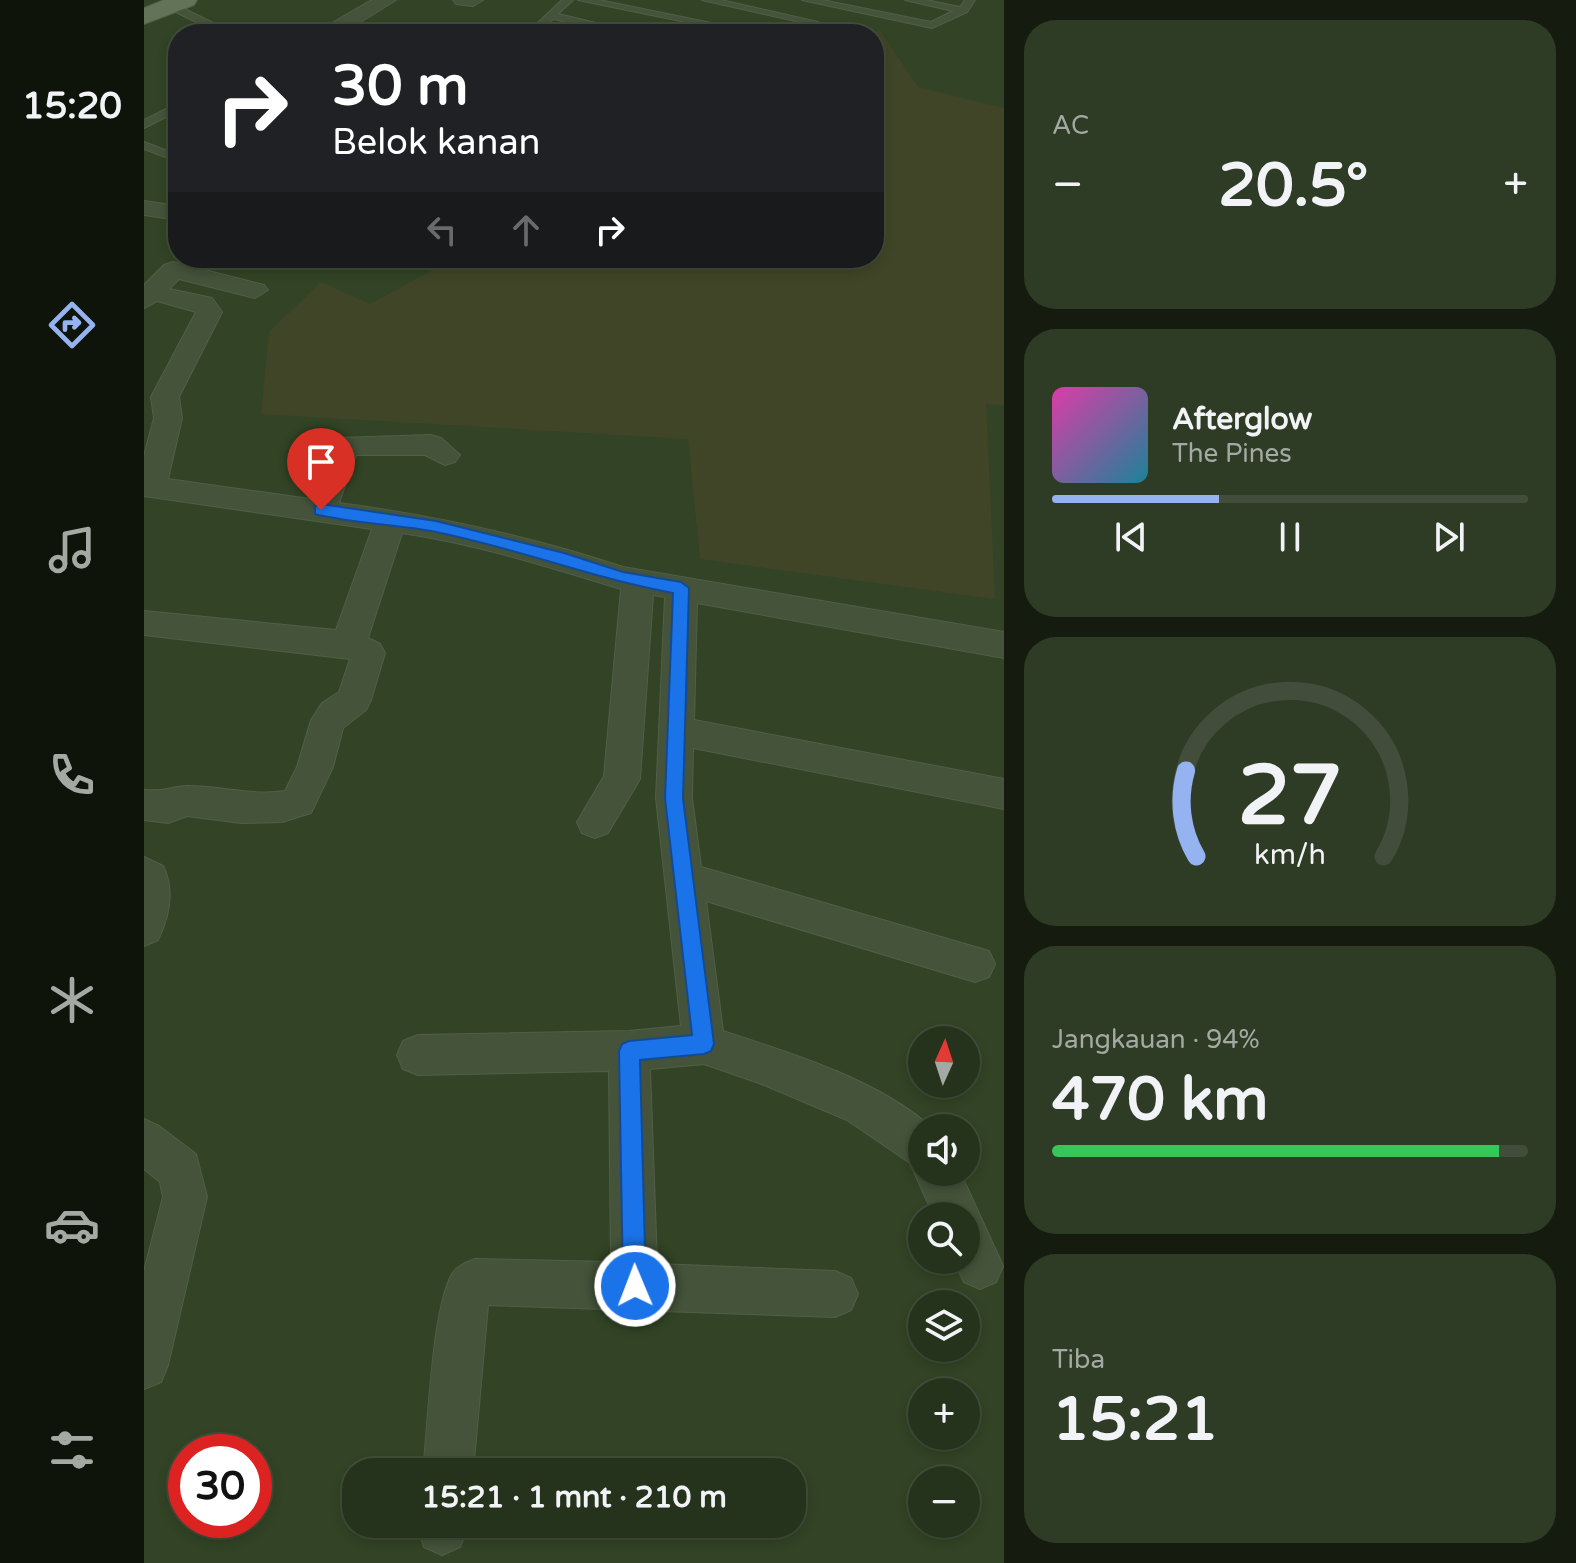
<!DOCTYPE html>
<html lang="id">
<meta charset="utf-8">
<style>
:root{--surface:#26331c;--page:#2e3b25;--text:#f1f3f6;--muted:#a4aaa3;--line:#424e3b;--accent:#95b2f1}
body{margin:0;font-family:"Varela Round",sans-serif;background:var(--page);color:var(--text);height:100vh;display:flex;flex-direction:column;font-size:30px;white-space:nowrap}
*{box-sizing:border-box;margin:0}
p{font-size:26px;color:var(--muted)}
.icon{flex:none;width:44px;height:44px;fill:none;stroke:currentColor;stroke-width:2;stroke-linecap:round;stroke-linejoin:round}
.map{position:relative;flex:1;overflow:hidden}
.panel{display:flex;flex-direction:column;gap:20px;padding:20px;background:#151c0f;width:572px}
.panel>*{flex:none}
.guide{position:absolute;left:24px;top:24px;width:716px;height:244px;border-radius:32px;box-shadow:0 4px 12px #0003,0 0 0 2px var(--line);background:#202124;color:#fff;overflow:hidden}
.needle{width:52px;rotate:3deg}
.controls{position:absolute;left:764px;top:1026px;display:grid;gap:16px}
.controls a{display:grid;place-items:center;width:72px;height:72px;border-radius:50%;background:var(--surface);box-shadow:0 4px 12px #0003,0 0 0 2px var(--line);font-size:40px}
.speed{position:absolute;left:24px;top:1434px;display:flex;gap:16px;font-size:40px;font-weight:700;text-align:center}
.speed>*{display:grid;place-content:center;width:104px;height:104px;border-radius:50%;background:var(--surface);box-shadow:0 4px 12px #0003,0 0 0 2px var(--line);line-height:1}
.speed .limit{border:12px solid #d22;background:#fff;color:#111}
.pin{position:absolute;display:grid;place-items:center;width:68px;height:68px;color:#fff;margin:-82px -34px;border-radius:50% 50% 50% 0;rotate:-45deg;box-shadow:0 0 8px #0007}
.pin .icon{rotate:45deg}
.me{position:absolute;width:88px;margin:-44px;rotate:359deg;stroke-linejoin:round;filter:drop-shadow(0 0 6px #0008)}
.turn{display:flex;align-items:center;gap:28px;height:168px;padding:0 32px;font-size:36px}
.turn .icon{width:104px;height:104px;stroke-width:2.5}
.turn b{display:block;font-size:56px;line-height:68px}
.lanes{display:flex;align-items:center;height:76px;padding:0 32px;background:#0003;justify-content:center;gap:40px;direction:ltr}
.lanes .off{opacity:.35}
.big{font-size:60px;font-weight:700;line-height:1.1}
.panel .card{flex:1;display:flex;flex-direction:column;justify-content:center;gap:12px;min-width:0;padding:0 28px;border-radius:32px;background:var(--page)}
.panel .dial{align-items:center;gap:0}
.dial svg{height:208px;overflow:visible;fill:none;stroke:var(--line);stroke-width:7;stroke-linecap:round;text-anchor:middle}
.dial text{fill:var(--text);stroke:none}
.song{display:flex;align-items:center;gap:24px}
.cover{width:96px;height:96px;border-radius:12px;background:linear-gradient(135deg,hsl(320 70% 55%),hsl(190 70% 35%))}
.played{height:8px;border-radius:4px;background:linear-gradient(90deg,var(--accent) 35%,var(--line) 35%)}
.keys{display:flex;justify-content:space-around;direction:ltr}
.heat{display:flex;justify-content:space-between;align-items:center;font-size:44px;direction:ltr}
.charge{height:12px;border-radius:6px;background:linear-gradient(90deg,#34c759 94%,var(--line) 0)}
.trip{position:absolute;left:198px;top:1458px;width:464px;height:80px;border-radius:32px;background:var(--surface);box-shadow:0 4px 12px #0003,0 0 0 2px var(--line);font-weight:700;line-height:80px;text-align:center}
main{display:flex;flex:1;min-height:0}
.tab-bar{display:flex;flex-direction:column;width:144px;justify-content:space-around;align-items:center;background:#0f140b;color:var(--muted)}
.tab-bar .icon{width:56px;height:56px}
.tab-bar .active{color:var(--accent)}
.tab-bar b{font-size:36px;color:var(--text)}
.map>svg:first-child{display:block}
.green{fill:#414527}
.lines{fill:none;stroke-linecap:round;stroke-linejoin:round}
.service-casing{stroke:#505f46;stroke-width:2}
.minor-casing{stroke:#505f46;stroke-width:2}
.primary-casing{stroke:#505f46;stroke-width:2}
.service{fill:#44533a;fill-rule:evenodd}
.minor{fill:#44533a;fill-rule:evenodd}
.primary{fill:#637358;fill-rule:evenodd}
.route{fill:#1a73e8;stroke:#114b97;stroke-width:2}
</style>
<main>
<nav class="tab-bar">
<b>15:20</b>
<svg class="icon active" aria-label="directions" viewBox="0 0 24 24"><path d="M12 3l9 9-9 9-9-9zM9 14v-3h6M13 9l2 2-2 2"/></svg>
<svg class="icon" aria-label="music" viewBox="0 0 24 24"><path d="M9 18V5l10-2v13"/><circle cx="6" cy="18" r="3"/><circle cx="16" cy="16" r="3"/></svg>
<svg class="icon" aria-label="phone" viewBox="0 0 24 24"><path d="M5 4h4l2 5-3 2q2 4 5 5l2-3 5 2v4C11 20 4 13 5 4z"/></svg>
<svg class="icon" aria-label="climate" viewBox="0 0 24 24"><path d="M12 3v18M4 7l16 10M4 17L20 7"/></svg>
<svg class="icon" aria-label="car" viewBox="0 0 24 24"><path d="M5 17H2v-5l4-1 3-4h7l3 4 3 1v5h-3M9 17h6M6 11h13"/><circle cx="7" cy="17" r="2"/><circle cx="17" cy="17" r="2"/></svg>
<svg class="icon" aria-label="filters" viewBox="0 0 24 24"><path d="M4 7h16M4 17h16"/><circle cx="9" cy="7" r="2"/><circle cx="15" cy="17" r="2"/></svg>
</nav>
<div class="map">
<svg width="860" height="1563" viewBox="0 0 860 1563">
<rect width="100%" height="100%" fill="#324425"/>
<!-- green -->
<polygon class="green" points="735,29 774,87 860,108 860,405 842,404 851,599 556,559 544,439 117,414 125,332 177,282 226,304 311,258 730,258 729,34"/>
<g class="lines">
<defs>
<g id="service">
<polygon points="418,0 429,0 414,14 499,34 479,34 409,19 393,34 382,34"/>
<polygon points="434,0 455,0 621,34 600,34"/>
<polygon points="558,0 577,0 674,22 669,25"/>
<polygon points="658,0 678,0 787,22 809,11 761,0 782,0 816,7 821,0 831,0 823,12 788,28"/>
<polygon points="28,3 88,32 89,34 76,34 24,8 23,6"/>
<polygon points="34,103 34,111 0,128 0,120"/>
<polygon points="0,142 34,155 34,162 0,149"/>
</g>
<g id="minor">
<polygon points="228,0 252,0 202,31 188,31 185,27 188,23"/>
<polygon points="309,0 339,0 329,6 312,4"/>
<polygon points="0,201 34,206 34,220 0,215"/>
<path d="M29,262L120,285L124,290L111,298L35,279L25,289L68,298L78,312L35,397L38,418L24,479L166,499L180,455L195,438L287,435L297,438L316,455L311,462L301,465L281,455H212L195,503C292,516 386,536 479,567L860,632V658L553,603L550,720L860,779V809L549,748L548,798L557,867L845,951L851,964L845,977L831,982L562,901L579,1031C647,1053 735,1080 788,1128H778V1172H816L859,1266L852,1282L836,1289L820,1282L810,1260H822V1216H790L770,1172L772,1167L703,1120L615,1083L560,1064L506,1069L513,1264L691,1271L707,1278L714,1294L707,1310L691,1317L344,1305L329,1472H279C284,1426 288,1312 307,1276C312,1266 321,1263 331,1259L467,1262L465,1071L274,1075L259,1069L253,1055L259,1041L274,1035L485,1031L537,1026L512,798L521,597L509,595L496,779L464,833L451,838L438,833L433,822L460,776L477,589C405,567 333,544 258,533L224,638L236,644L241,653L227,700L222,710L199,728L189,767L167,813L138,822L97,823L43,816L24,823L0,820V790C22,792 28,786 44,786C77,786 108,796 141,791L153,767L167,720L178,703L195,692L206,659L0,635V611L192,630L228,529L0,496V456L10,418L7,397L52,312L13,301L0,308V285L20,265Z"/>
<path d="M0,857L19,866C31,890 25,917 14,940L0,946Z"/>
<polygon points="0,1119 15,1126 52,1154 63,1197 24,1365 17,1382 0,1389 0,1271 19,1197 16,1182 0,1169"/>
<polygon points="273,1524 325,1524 316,1547 298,1555 280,1547"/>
</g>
<polygon id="primary" points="20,0 53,0 50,5 0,24 0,8"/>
</defs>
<!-- service casing -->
<use href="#service" class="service-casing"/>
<!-- minor casing -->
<use href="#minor" class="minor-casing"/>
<!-- primary casing -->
<use href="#primary" class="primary-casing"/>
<!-- service -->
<use href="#service" class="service"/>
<!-- minor -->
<use href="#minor" class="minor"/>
<!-- primary -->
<use href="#primary" class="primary"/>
</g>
<!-- route -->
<path class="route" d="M177,504L292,521L420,553L479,572L537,582L545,588L539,798L570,1044L567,1051L560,1054L496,1060L502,1286L499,1294L491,1298L482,1294L479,1286L475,1051L478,1044L485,1041L548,1035L521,798L529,593C448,578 372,548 292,532C252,524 210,524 171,514V506Z"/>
</svg>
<div class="controls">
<a><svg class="needle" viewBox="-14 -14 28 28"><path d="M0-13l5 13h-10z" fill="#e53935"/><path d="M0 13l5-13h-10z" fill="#a4aaa3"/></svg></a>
<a><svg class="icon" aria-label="sound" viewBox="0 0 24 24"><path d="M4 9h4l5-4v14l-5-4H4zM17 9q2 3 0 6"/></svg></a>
<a><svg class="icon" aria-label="search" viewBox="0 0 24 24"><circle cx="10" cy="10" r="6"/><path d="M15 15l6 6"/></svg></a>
<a><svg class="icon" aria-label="layers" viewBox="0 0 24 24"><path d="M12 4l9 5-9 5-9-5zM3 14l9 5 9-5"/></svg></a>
<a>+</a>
<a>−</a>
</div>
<div class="speed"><div class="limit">30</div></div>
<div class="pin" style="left:177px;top:510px;background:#d93025"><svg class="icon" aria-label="arrive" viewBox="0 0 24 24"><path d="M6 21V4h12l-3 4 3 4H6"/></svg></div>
<svg class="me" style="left:491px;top:1286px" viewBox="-20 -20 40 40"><circle r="17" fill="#1a73e8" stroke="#fff" stroke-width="3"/><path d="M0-11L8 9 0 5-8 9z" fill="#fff"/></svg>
<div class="trip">15:21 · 1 mnt · 210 m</div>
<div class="guide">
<div class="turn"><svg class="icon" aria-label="right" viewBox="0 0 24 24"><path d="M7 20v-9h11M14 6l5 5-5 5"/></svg><div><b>30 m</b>Belok kanan</div></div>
<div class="lanes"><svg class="icon off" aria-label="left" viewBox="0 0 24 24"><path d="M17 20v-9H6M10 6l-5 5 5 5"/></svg><svg class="icon off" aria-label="ahead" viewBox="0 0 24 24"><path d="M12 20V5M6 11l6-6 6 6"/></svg><svg class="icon" aria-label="right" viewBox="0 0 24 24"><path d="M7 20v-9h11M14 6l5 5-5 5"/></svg></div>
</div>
</div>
<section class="panel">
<div class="card"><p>AC</p>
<div class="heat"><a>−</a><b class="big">20.5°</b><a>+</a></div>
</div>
<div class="card">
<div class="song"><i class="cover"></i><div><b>Afterglow</b><p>The Pines</p></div></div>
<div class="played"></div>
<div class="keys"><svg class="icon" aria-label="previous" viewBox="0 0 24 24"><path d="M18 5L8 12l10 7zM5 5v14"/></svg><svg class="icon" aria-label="pause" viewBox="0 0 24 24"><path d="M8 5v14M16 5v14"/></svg><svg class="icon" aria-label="next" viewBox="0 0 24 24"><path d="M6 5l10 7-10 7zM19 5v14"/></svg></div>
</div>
<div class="card dial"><svg viewBox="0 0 100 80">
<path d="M14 69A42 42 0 1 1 86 69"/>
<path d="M14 69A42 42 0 0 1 10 36" stroke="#95b2f1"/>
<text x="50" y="56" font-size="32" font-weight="700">27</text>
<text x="50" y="72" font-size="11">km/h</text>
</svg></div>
<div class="card"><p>Jangkauan · 94%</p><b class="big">470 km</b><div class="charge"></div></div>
<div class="card"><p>Tiba</p><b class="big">15:21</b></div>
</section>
</main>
